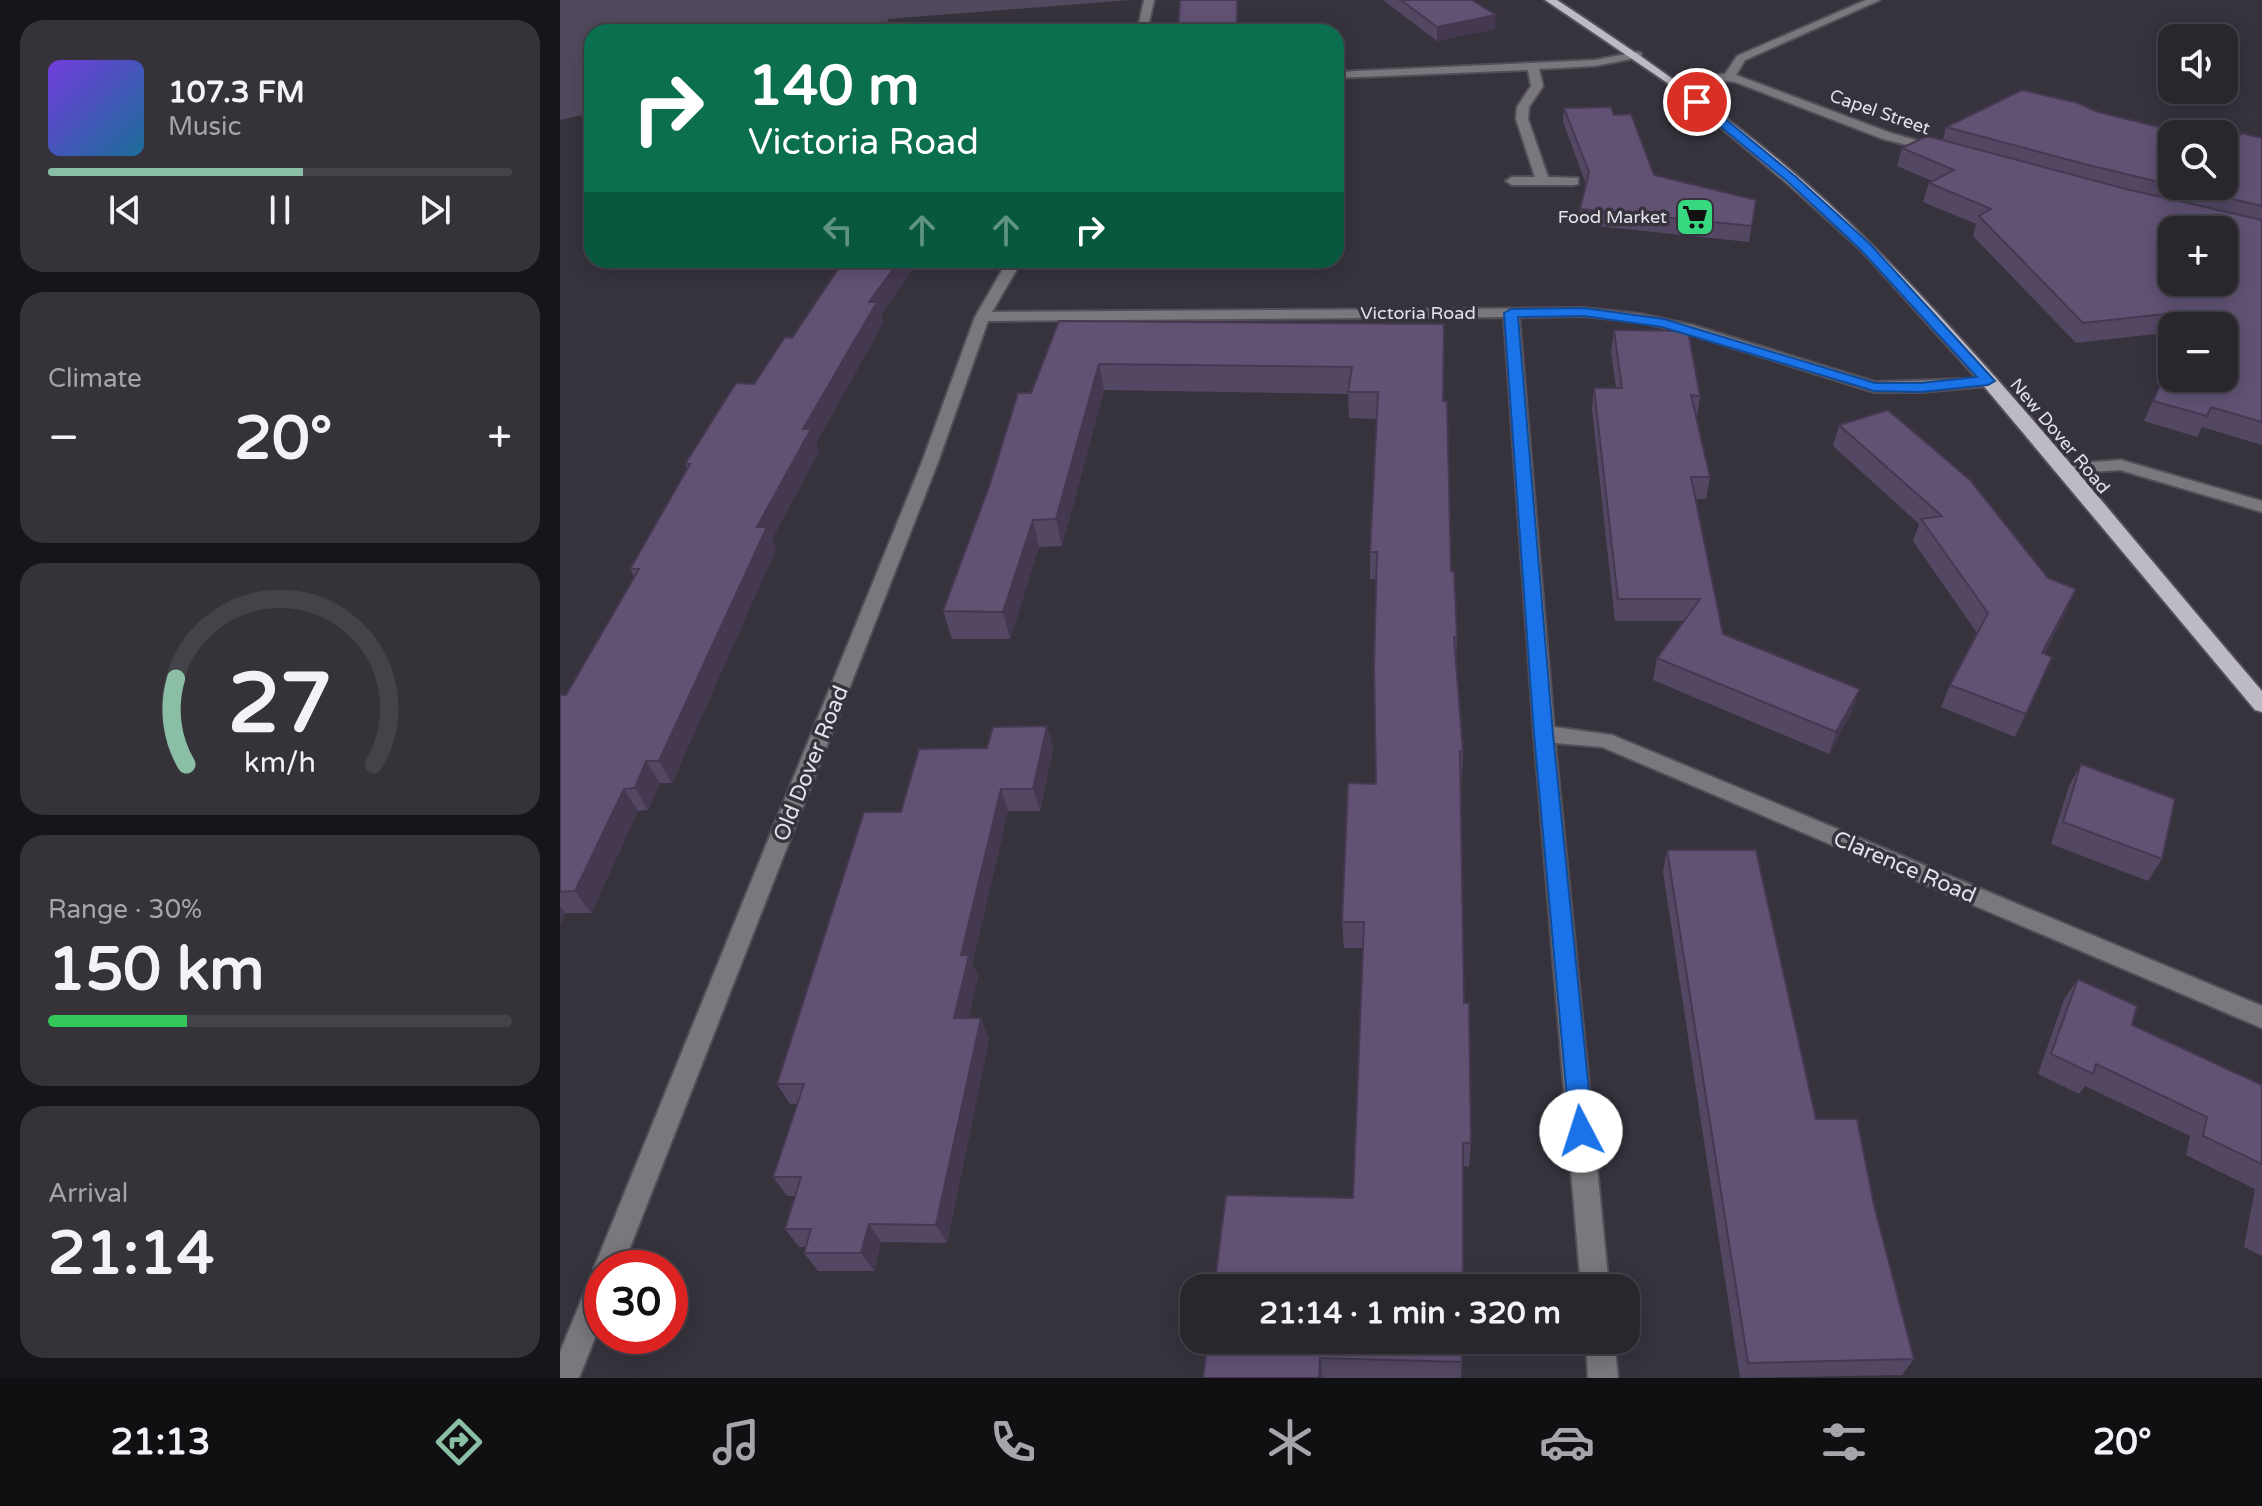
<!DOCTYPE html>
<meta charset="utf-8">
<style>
:root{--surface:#29262e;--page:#35323a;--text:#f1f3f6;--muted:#a5a5aa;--line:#45434a;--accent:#8abfa5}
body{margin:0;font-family:"Varela Round",sans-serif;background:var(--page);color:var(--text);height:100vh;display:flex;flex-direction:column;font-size:30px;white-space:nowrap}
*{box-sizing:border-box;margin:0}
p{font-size:26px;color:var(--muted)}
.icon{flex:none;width:44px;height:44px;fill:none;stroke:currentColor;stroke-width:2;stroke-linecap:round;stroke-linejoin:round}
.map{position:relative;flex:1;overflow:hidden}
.details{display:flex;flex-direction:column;gap:20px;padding:20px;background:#171519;width:560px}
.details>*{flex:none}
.guide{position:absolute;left:24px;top:24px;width:760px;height:244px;border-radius:24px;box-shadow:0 4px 20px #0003,0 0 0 2px var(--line);background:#0b6e4f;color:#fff;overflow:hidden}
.controls{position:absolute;left:1598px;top:24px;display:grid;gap:16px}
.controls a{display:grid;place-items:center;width:80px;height:80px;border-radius:16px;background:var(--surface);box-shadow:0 4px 20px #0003,0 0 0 2px var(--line);font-size:40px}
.speed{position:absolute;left:24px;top:1250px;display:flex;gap:16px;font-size:40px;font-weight:700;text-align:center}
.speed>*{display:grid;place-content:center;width:104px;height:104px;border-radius:50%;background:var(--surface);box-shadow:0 4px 20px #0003,0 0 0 2px var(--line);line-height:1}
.speed .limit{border:12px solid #d22;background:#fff;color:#111}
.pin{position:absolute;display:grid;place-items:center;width:68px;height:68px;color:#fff;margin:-34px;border:4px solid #fff;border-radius:50%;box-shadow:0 2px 8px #0007}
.me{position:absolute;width:88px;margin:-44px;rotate:355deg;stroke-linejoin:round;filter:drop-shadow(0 0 6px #0008)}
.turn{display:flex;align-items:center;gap:28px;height:168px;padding:0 32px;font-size:36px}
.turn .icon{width:104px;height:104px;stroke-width:2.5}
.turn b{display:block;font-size:56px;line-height:68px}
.lanes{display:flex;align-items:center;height:76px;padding:0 32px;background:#0003;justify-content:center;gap:40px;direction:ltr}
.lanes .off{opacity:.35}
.big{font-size:60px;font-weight:800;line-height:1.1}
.details .tile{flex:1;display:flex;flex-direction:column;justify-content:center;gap:12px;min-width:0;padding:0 28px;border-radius:24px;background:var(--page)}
.details .dial{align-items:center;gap:0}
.dial svg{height:208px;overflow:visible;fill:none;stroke:var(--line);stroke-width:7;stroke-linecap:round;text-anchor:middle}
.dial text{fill:var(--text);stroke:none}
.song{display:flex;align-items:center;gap:24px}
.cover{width:96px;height:96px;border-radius:12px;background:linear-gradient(135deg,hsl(260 70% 55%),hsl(200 70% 35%))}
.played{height:8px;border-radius:4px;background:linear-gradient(90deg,var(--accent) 55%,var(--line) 55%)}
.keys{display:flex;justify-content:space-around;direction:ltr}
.heat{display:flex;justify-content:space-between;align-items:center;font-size:44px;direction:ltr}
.charge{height:12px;border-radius:6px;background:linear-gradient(90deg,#34c759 30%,var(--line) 0)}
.trip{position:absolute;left:620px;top:1274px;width:460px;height:80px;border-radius:24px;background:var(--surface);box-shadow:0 4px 20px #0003,0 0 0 2px var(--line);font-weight:800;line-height:80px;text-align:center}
.tabs{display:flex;height:128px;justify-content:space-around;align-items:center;background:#100f12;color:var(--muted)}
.tabs .icon{width:56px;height:56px}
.tabs .current{color:var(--accent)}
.tabs b{font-size:36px;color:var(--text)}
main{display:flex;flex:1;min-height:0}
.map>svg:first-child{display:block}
.green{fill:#51495d}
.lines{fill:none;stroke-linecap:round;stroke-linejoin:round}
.minor-casing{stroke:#534f58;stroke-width:4}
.major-casing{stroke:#534f58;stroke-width:4}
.minor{fill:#7a787d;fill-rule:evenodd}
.major{fill:#bebac4;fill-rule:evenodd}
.wall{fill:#534764}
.shaded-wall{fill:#443951}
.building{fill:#615274;stroke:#443951;stroke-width:2;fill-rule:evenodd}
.route{fill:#1a73e8;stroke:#114b97;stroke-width:2}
.labels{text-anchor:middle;stroke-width:7;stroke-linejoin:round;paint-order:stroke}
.far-street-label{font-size:18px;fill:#e4e2e8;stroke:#37333d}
.far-poi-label{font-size:18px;fill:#e4e2e8;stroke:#37333d;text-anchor:end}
.street-label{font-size:22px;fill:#e4e2e8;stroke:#37333d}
</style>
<main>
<section class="details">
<div class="tile">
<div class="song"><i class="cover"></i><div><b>107.3 FM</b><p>Music</p></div></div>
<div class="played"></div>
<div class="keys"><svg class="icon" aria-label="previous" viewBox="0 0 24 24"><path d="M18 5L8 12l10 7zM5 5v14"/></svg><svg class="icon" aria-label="pause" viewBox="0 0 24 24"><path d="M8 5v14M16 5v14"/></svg><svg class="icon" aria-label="next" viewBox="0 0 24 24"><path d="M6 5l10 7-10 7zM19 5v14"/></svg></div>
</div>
<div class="tile"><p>Climate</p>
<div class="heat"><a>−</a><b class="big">20°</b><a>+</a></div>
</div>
<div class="tile dial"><svg viewBox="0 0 100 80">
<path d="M14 69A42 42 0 1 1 86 69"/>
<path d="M14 69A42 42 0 0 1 10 36" stroke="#8abfa5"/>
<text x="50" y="56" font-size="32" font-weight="700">27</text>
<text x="50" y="72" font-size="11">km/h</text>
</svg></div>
<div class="tile"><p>Range · 30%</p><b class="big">150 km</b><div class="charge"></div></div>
<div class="tile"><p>Arrival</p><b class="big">21:14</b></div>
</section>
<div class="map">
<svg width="1702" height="1378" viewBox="0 0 1702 1378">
<rect width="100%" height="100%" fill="#37333d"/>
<!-- green -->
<polygon class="green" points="0,0 571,0 328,19 325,32 32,32 32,113 0,120"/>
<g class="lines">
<defs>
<g id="minor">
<polygon points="584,0 594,0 587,32 577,32"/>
<polygon points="1306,0 1320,0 1185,60 1176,75 1331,133 1380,147 1380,153 1323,139 1175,82 1158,80 1113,85 1107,82 1113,79 1165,74 1177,56"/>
<polygon points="1077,52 1081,53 1081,57 1035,66 979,69 983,86 969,107 968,119 988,177 1018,178 1018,184 1013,185 952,185 946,181 952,177 975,177 956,119 957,107 971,86 968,70 776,78 776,72 1035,60"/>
<polygon points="448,260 462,260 432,312 1024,308 1080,314 1132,325 1315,382 1434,378 1434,384 1428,386 1361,392 1314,392 1123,332 1080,322 1024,316 959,317 994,727 1052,735 1702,1006 1702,1028 1042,747 995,743 1049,1288 1021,1288 974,734 944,317 428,321 378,462 62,1268 42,1268 42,1320 19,1378 0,1378 0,1352 32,1274 36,1272 34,1268 362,462 415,317"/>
<polygon points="1561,460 1702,501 1702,512 1560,470 1502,474 1494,469 1502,464"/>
<polygon points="1026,1340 1054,1340 1058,1378 1028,1378"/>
</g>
<path id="major" d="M985,0H997C1108,73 1218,150 1312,245C1451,385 1574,542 1702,691V712L1695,710L1422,384L1301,250L1227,183L1109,84Z"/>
</defs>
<!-- minor casing -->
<use href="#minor" class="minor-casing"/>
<!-- major casing -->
<use href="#major" class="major-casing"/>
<!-- minor -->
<use href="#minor" class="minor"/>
<!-- major -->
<use href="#major" class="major"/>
</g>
<!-- wall -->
<g class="wall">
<polygon points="823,0 912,0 935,29 877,41"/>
<polygon points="1004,108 1054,115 1094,175 1196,200 1189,242 1018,224 1020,209 1026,184 1003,122"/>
<polygon points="1538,112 1612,134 1612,186 1664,186 1678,139 1702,138 1702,445 1642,427 1637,437 1584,421 1612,358 1664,326 1612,326 1612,332 1516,343 1413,236 1416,224 1363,202 1369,183 1372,181 1337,166 1342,148 1383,140 1386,127"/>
<polygon points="603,260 670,260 671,268 606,270"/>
<polygon points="321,315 323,323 256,443 259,451 212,539 216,549 112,783 100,783 88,810 78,811 31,913 5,913 0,924 0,695 6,695 74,577 70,569 127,469 125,464 232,338"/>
<polygon points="499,321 884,324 883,401 891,571 897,637 896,664 903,751 902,778 900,778 904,1003 911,1143 909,1167 903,1166 793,1198 803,948 784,948 782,922 816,784 816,579 810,579 810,552 817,419 789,418 788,394 544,390 502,546 479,547 450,639 392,639 383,611"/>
<polygon points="1054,330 1140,396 1137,418 1150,477 1146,499 1136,499 1163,634 1292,711 1269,754 1093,680 1097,658 1124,621 1055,621 1032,409 1034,388 1056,388 1051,352"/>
<polygon points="1279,425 1506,612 1484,654 1492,657 1455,737 1381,707 1390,685 1417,633 1353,541 1359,524 1273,446"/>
<polygon points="487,726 493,748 480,811 448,811 412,964 418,976 408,1018 429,1039 387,1243 321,1242 314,1271 258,1271 244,1253 246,1247 239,1247 225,1229 235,1196 227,1196 213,1177 237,1104 230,1104 217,1084 341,812 427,748"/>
<polygon points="1521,764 1602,859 1588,881 1491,844 1509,786"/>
<polygon points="1107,850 1256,1119 1314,1205 1354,1359 1342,1375 1180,1378 1103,872"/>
<polygon points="1518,979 1572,1025 1702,1085 1702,1256 1684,1247 1695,1189 1626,1155 1630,1136 1525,1086 1519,1094 1478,1074 1504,999"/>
<polygon points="648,1340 902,1362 901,1378 643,1378"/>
</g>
<!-- shaded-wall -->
<g class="shaded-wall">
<rect x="677" y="0" width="1" height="32"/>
<polygon points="936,15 935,29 877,41 877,27"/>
<polygon points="340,260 360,260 321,315 323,323 256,443 259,451 212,539 216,549 112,783 99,761 197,527 243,429 309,302"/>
<polygon points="539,364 544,390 502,546 496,519"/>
<polygon points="473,520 479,547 450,639 443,612"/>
<polygon points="1516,589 1506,612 1472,675 1482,653"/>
<polygon points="1300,689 1292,711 1269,754 1276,732"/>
<polygon points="487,726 493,748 480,811 473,789"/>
<polygon points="86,761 100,783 88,810 75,788"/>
<polygon points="64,789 78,811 31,913 15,891"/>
<polygon points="441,789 448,811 412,964 418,976 404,1039 394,1018 401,955"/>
<polygon points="0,906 5,913 0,924"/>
<polygon points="421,1018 429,1039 387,1243 376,1225"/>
<polygon points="309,1224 321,1242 314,1271 301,1253"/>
<polygon points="760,1358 763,1378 759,1378"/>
</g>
<!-- building -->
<g class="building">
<polygon points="620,0 677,0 677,32 618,32"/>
<polygon points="841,0 912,0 936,15 877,27"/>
<polygon points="1462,90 1518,103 1538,112 1628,134 1612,134 1612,185 1528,165 1386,127"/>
<polygon points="1051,107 1054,115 1071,114 1094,175 1196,200 1192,226 1020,209 1029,172 1004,108"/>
<polygon points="1643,131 1658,134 1641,134"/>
<polygon points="1681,133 1702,138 1702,206 1616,186 1664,186 1664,136 1678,139"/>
<path d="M1367,136L1566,189L1702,220V422L1651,407L1647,416L1593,401L1612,358V378H1664V326H1626L1633,311L1523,323L1419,216L1431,209L1369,183L1394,170L1342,148ZM1612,230H1664V282H1612Z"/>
<polygon points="284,260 340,260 309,302 317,302 243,429 251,429 197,527 207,527 99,761 86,761 75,788 64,789 15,891 0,892 0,695 6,695 79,569 70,569 130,464 125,464 176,383 194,384 225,337 232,338"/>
<polygon points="499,321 884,324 883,401 887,401 891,571 894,571 897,637 894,637 903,751 900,751 904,1003 909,1003 911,1143 903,1143 903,1288 654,1288 666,1195 793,1198 804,922 782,922 788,783 816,784 814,665 817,552 810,552 818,392 788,392 792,367 539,364 496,519 473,520 443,612 383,611 430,484 458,393 471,393"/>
<polygon points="1054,330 1128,331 1140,396 1131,395 1150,477 1131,477 1163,634 1300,689 1276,732 1097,658 1140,599 1058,599 1034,388 1062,388"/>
<polygon points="1328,410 1410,480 1488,578 1516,589 1482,653 1492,657 1466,714 1390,685 1428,613 1361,519 1382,516 1279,425"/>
<polygon points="487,726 473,789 441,789 401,955 409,955 394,1018 421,1018 376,1225 309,1224 301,1253 244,1253 251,1229 225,1229 241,1177 213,1177 244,1084 217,1084 304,812 341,812 359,749 427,748 433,727"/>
<polygon points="1521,764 1615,799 1602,859 1503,822"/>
<polygon points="1107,850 1196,850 1256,1119 1297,1119 1314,1205 1354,1359 1188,1363"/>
<polygon points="1518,979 1577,1006 1572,1025 1702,1085 1702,1164 1643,1136 1647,1117 1536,1064 1533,1074 1491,1054"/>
<polygon points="648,1340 902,1340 902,1362 760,1358 759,1378 643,1378"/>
</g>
<!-- route -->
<polygon class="route" points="1133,99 1141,99 1236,177 1310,244 1435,381 1428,385 1361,392 1314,391 1102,327 1024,316 958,317 993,734 1033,1131 1030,1139 1021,1142 1013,1139 1010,1131 974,734 944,313 951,309 1024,308 1104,319 1315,383 1361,383 1417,377 1301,250 1228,182 1133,104"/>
<!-- icons -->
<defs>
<symbol id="supermarket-square" viewBox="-11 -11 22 22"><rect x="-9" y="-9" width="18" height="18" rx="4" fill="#37d880" stroke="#37333d"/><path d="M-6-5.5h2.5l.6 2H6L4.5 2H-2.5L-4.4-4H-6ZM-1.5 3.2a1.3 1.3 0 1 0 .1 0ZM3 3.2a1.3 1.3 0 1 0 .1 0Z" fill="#111"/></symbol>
</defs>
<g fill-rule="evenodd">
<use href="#supermarket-square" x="1113" y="195" width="44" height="44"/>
</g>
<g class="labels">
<!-- far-street labels -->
<g class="far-street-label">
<text transform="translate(1320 112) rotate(19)" y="6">Capel Street</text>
<text x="858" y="319">Victoria Road</text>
<text transform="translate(1500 436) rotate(50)" y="6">New Dover Road</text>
</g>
<!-- far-poi labels -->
<g class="far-poi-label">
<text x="1107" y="223">Food Market</text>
</g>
<!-- street labels -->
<g class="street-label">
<text transform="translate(250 763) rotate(-68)" y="8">Old Dover Road</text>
<text transform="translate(1345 866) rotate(23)" y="8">Clarence Road</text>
</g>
</g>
</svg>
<div class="controls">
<a><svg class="icon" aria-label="sound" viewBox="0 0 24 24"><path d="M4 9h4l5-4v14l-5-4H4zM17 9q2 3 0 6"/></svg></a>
<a><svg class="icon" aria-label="search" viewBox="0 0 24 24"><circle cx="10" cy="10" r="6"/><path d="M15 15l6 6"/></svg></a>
<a>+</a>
<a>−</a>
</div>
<div class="speed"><div class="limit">30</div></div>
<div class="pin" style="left:1137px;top:102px;background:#d93025"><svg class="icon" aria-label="arrive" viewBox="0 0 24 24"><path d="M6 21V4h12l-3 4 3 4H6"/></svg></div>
<svg class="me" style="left:1021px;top:1131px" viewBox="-20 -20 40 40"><circle r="19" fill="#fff"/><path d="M0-13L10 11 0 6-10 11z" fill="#1a73e8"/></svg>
<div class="trip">21:14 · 1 min · 320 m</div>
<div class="guide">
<div class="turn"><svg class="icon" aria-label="right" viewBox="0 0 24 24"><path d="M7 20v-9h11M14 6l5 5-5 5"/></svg><div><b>140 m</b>Victoria Road</div></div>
<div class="lanes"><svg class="icon off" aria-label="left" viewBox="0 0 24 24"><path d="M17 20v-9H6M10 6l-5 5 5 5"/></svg><svg class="icon off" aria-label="ahead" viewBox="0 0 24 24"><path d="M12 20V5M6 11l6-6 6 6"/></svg><svg class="icon off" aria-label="ahead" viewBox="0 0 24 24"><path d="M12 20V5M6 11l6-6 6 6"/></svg><svg class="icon" aria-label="right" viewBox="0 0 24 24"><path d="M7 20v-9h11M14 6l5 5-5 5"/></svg></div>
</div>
</div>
</main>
<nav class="tabs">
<b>21:13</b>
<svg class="icon current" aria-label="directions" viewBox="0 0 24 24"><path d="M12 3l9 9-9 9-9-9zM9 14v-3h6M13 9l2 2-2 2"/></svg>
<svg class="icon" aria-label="music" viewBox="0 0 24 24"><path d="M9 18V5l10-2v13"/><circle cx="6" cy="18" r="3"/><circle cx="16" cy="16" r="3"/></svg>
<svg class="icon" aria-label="phone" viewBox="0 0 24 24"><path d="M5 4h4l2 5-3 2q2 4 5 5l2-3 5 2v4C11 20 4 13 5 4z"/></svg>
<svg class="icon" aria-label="climate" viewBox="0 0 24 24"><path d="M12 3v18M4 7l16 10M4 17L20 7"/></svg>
<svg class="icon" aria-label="car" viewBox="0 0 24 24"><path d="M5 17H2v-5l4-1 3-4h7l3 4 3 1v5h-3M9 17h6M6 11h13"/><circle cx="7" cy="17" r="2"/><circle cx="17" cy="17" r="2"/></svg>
<svg class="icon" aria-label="filters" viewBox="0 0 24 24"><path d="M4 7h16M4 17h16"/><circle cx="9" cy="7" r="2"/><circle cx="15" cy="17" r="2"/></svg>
<b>20°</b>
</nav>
